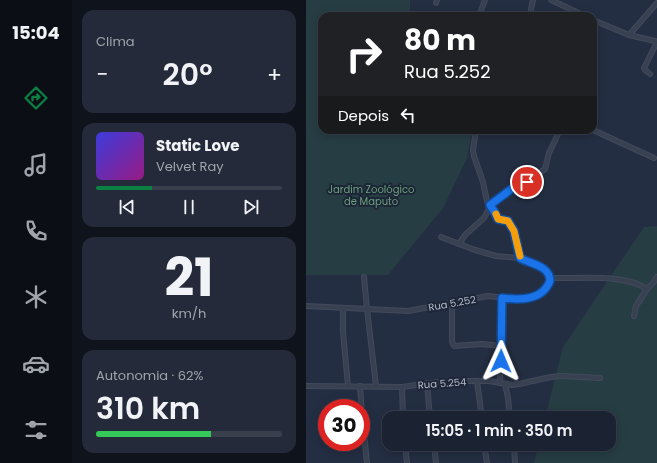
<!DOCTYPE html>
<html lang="pt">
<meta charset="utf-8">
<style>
:root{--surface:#1b2232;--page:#242a3a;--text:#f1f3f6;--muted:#a0a4ac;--line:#393f4d;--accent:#0b8043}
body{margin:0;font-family:Poppins,sans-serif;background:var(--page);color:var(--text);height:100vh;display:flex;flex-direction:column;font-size:15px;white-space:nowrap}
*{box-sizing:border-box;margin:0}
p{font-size:13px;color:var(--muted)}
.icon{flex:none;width:22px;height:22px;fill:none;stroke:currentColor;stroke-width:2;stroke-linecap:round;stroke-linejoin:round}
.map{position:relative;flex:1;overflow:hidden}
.drawer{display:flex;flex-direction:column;gap:10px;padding:10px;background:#0f131c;width:234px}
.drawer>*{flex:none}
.banner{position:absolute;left:12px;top:12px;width:279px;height:122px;border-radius:12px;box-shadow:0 2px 10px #0003,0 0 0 1px var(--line);background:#202124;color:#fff;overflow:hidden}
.speed{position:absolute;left:12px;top:399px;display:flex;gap:8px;font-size:20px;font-weight:700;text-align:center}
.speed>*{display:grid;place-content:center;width:52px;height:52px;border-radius:50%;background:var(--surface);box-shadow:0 2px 10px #0003,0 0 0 1px var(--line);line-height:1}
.speed .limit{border:6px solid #d22;background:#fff;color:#111}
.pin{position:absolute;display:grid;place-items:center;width:34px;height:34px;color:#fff;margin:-17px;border:2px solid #fff;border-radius:50%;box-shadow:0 1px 4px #0007}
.me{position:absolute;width:44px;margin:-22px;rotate:1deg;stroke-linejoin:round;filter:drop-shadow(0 0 3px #0008)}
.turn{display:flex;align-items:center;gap:14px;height:84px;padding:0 20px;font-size:18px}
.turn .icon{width:52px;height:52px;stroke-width:2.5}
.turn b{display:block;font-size:28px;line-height:34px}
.then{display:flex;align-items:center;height:38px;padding:0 20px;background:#0003;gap:8px;font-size:15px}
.big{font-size:30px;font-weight:600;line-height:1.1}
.drawer .tile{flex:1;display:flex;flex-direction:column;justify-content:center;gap:6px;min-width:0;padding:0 14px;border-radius:12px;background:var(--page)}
.drawer .dial{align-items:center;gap:0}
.dial b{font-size:52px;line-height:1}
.song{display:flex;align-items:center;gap:12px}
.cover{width:48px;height:48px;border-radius:6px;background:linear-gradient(135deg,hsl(240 70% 55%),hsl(310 70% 35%))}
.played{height:4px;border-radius:2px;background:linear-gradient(90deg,var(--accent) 30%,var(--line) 30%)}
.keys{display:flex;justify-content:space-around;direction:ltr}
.heat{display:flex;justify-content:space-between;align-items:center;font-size:22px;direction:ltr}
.charge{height:6px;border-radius:3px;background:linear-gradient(90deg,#34c759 62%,var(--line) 0)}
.trip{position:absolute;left:76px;top:411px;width:234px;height:40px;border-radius:12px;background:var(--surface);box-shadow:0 2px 10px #0003,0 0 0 1px var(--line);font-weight:600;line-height:40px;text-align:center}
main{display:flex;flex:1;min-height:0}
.menu{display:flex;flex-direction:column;width:72px;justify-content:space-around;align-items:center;background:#0b0e14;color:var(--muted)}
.menu .icon{width:28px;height:28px}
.menu .on{color:var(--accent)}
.menu b{font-size:18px;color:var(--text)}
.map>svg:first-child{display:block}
.green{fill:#263d43}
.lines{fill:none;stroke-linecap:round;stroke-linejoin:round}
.street-casing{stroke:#424a5b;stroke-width:6}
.street{stroke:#384152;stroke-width:4}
.route-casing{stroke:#114b97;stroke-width:10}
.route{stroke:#1a73e8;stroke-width:7}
.slow{stroke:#f59e0b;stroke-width:7}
.labels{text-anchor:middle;stroke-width:4;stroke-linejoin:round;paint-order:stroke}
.park-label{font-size:10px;fill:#6b9e7b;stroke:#1d2637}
.street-label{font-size:10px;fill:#b5bccc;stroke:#1d2637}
</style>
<main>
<nav class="menu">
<b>15:04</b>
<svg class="icon on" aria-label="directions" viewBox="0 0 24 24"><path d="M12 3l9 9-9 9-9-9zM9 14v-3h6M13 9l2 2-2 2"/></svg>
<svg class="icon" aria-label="music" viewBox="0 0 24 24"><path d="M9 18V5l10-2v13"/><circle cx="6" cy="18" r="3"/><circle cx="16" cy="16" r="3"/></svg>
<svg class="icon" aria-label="phone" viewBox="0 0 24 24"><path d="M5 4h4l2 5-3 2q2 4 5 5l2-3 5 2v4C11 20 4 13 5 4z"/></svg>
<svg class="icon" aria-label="climate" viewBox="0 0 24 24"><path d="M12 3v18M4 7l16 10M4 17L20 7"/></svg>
<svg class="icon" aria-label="car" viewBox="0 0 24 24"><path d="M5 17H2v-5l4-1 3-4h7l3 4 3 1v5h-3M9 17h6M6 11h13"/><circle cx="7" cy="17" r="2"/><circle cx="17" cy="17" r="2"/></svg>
<svg class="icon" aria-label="filters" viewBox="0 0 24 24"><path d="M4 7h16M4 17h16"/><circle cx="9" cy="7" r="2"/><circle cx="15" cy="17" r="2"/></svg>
</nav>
<section class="drawer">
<div class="tile"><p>Clima</p>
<div class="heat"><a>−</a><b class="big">20°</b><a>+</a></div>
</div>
<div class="tile">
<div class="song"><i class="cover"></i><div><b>Static Love</b><p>Velvet Ray</p></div></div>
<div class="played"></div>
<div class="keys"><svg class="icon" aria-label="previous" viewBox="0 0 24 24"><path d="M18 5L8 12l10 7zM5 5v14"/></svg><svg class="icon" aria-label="pause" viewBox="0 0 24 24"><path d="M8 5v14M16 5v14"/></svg><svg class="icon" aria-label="next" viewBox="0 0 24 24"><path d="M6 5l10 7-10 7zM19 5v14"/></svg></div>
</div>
<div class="tile dial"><b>21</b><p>km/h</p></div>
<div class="tile"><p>Autonomia · 62%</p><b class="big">310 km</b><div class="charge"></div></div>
</section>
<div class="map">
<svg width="351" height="463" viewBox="0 0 351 463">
<rect width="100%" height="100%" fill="#242e42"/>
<!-- green -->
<g class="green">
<polygon points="0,0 104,0 104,15 105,16 16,16 16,130 166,130 161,158 137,208 82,275 0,275"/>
<polygon points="351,226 351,463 228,463 233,444 303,444 303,418 239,418 257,347 338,227"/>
</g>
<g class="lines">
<defs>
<g id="street">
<polyline points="245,0 279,16"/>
<polyline points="130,3 131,0"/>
<polyline points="173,16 179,0"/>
<polyline points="226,16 225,9 227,0"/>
<polyline points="287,20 323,35 349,41 350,44 338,68 339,70 344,74"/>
<polyline points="323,35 351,3"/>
<polyline points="170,130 167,150 168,156 177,182 181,201 187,208 193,219 200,220 208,231 214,258"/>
<polyline points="287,130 348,158"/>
<polyline points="153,244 159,235 178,218 186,203 208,187 221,182 239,169 243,153 254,130"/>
<polyline points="58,277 61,309 70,386"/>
<path d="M244,278C272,279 318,273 341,289L330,306L328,316"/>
<polyline points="341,289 347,283 351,277"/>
<polyline points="146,303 146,342 148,346 176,344 196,346"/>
<polyline points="0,306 102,311 182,296 208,299 223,299 233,294 243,284 244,278 243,274 236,267 224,263 214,258 190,256 169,250 135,237"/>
<polyline points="37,308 37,332 42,386"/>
<polyline points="171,381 176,418"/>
<polyline points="121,383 124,418"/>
<polyline points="194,383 196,298"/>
<polyline points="199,384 202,398 204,418"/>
<polyline points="0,386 96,387 132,382 157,381 183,381 206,385 213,384 245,377 256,376 294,378"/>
<polyline points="54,386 56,414 61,463"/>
<polyline points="96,387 97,418"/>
<polyline points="99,444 101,463"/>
<polyline points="128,444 130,463"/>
<polyline points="178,444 181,463"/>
<polyline points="208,444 209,463"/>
</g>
</defs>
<!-- street casing -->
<use href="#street" class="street-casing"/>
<!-- street -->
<use href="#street" class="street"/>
</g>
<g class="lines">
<defs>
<path id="route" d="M195,361L196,298C214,300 236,301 244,281C244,266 225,264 214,258L208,231L202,221L192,219L188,211L184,205L208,187L221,182"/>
</defs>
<!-- route casing -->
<use href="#route" class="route-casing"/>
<!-- route -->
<use href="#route" class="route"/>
<!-- slow -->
<polyline class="slow" points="190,214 192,219 202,221 208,231 214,256"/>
</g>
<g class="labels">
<!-- park labels -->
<g class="park-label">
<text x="65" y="193">Jardim Zoológico<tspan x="65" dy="12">de Maputo</tspan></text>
</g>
<!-- street labels -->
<g class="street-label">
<text transform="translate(146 303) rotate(-10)" y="4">Rua 5.252</text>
<text transform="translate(136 383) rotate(-4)" y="4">Rua 5.254</text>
</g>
</g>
</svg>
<div class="speed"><div class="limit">30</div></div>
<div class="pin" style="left:221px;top:182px;background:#d93025"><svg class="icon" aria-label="arrive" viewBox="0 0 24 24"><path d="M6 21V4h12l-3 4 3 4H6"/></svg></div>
<svg class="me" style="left:195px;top:361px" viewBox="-20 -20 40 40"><path d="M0-17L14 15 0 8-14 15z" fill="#1a73e8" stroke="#fff" stroke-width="4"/></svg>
<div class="trip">15:05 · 1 min · 350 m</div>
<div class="banner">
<div class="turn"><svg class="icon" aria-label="right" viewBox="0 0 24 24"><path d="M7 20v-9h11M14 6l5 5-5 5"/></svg><div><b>80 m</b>Rua 5.252</div></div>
<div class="then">Depois<svg class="icon" aria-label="left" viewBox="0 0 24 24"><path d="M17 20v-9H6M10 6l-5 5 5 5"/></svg></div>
</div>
</div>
</main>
